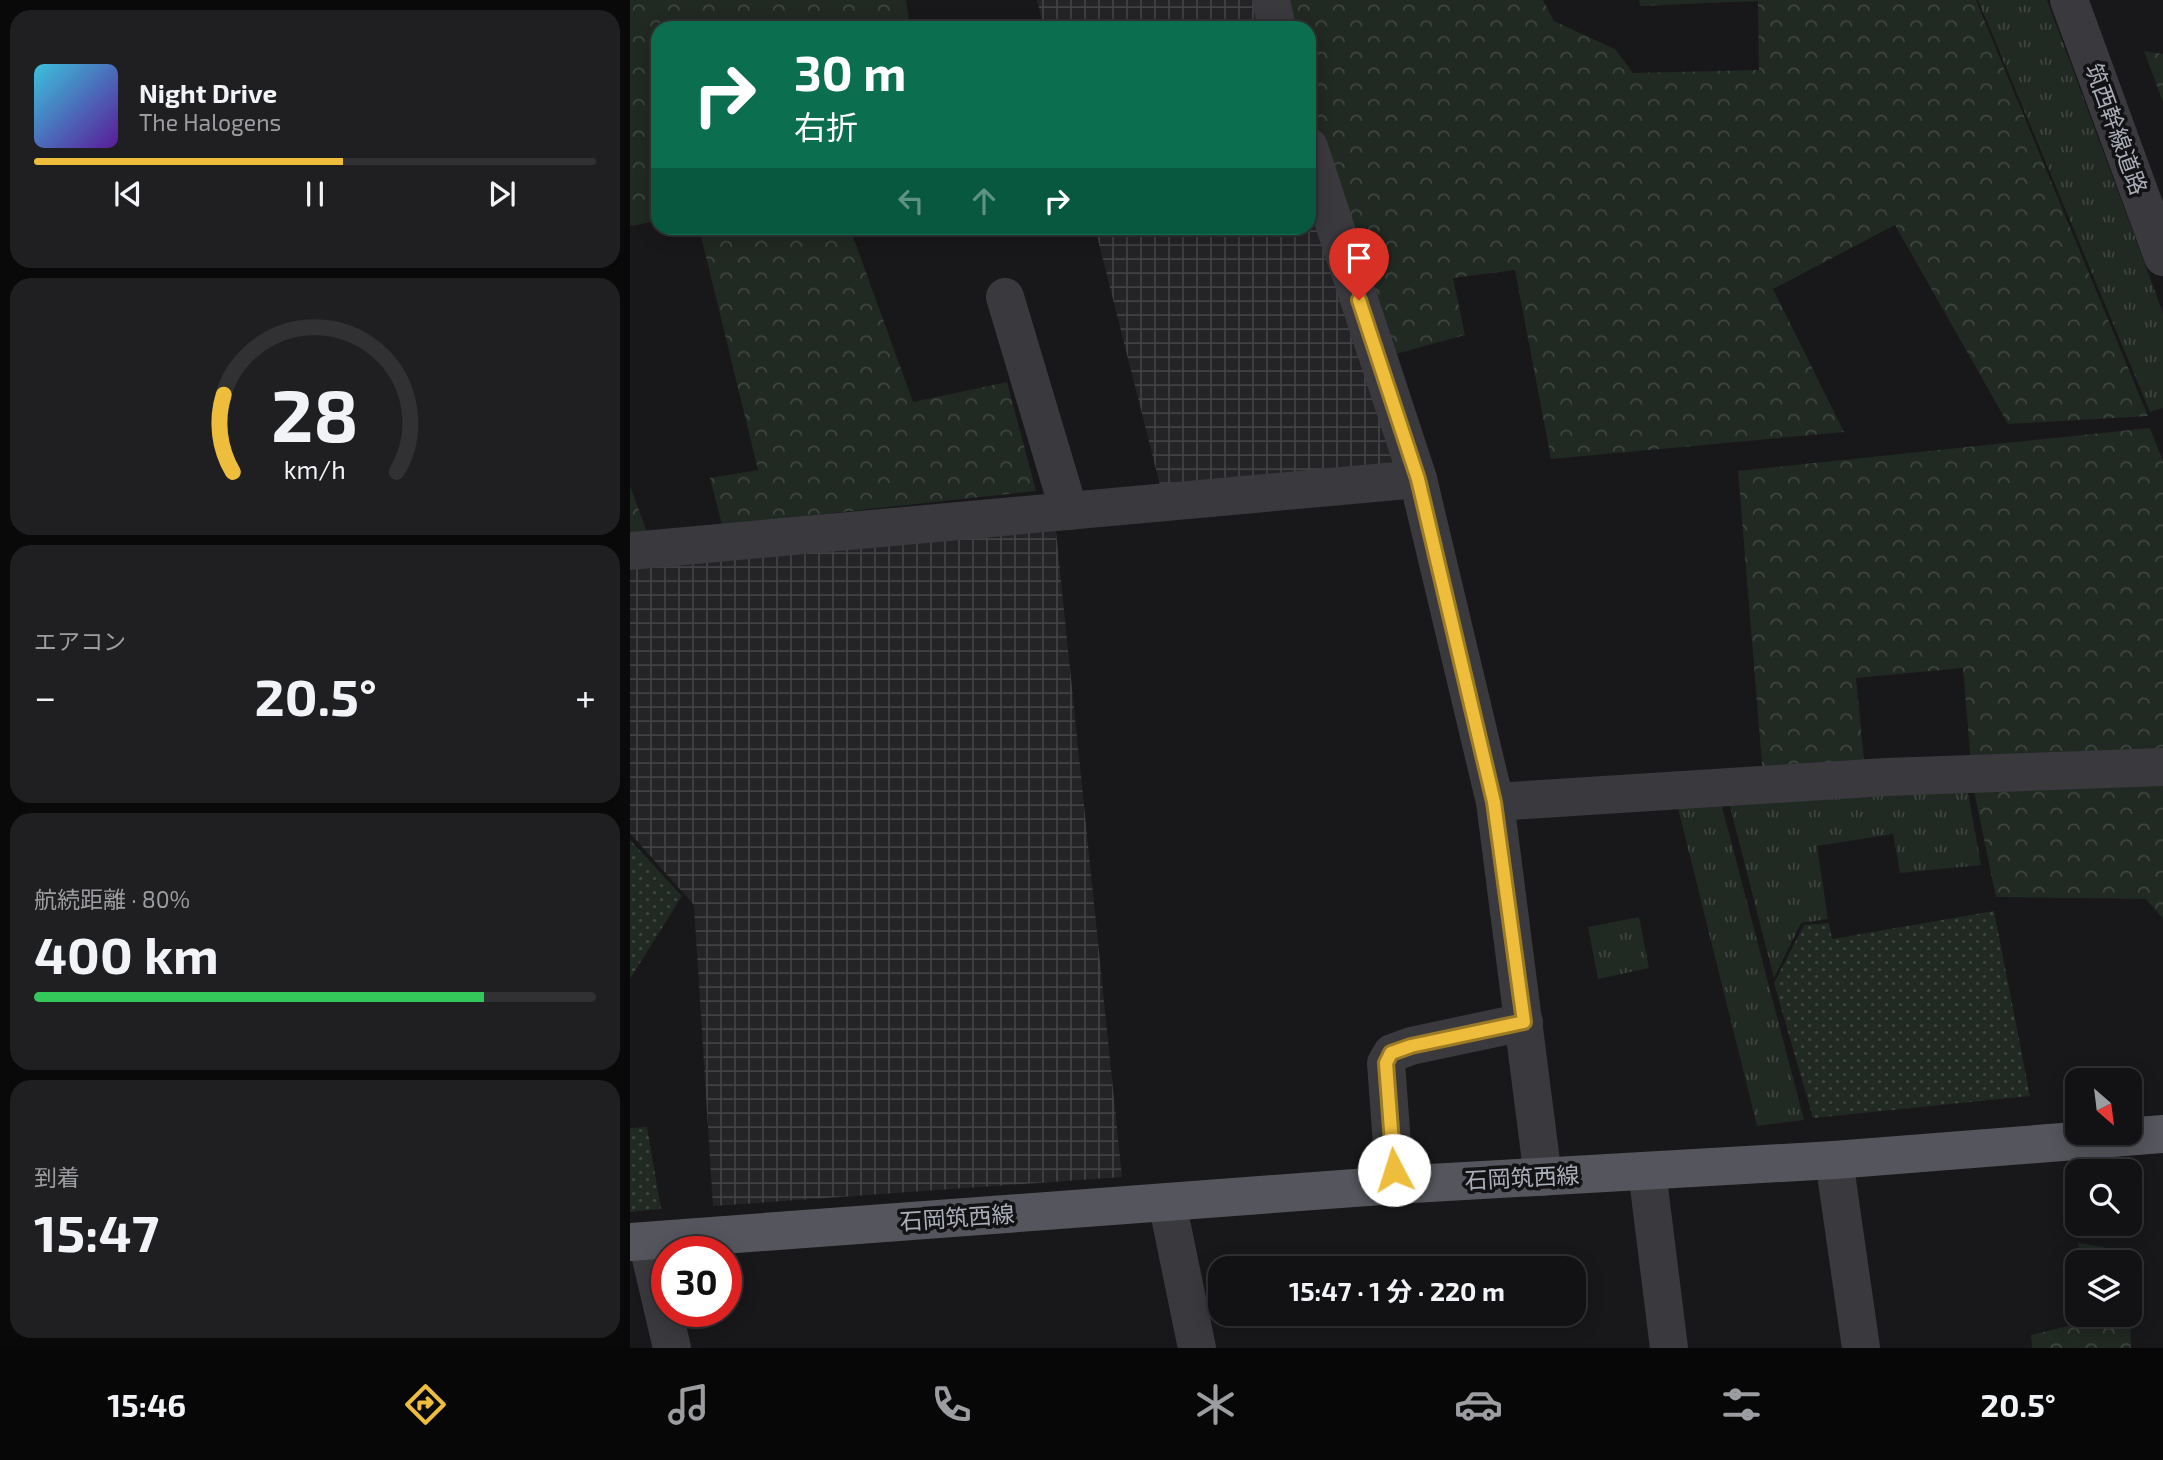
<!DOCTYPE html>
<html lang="ja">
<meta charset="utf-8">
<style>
:root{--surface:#121113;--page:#1f1f21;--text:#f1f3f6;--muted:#9c9da0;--line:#313133;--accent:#eebd3b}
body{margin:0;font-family:"Exo 2","Noto Sans JP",sans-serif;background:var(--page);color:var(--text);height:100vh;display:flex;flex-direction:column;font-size:26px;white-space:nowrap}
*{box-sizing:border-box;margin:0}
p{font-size:23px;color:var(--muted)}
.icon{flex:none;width:38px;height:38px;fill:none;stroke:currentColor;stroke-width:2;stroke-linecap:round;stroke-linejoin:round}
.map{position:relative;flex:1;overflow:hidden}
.drawer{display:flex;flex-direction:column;gap:10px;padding:10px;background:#0a090a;width:630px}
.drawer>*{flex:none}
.guide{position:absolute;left:21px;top:21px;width:665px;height:214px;border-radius:21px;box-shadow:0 4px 18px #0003,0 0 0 2px var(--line);background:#0b6e4f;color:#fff;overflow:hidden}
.needle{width:46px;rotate:152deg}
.tools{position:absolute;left:1435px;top:1068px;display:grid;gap:14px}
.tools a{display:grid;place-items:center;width:77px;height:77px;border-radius:14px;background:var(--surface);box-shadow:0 4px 18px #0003,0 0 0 2px var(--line);font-size:35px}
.speed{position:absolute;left:21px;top:1236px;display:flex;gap:14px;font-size:35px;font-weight:700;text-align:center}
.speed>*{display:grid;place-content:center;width:91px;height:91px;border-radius:50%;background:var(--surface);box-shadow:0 4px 18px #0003,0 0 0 2px var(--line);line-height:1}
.speed .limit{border:10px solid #d22;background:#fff;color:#111}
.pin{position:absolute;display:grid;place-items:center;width:60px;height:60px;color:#fff;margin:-72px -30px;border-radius:50% 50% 50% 0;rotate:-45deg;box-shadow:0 0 7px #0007}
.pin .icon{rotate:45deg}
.me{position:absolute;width:77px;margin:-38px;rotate:355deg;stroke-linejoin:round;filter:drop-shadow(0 0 5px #0008)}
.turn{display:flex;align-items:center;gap:24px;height:147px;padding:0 28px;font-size:32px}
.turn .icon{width:91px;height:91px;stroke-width:2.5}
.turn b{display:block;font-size:49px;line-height:60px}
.lanes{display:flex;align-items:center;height:66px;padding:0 28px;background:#0003;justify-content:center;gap:35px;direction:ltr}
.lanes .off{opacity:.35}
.big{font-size:52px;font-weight:700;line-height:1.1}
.drawer .widget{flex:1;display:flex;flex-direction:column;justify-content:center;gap:10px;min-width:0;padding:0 24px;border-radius:21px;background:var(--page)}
.drawer .dial{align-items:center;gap:0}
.dial svg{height:182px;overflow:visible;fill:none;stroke:var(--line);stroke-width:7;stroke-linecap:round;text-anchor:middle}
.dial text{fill:var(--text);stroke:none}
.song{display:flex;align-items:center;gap:21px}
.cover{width:84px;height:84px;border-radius:10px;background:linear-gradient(135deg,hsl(190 70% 55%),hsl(270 70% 35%))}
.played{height:7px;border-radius:4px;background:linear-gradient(90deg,var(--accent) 55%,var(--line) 55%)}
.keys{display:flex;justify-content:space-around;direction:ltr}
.heat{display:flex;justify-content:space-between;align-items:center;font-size:38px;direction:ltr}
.charge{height:10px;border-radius:5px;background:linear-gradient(90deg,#34c759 80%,var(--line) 0)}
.trip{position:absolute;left:578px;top:1256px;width:378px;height:70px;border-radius:21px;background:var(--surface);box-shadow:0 4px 18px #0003,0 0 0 2px var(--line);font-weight:700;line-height:70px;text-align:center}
.tabs{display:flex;height:112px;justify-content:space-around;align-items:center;background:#070708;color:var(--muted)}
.tabs .icon{width:49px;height:49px}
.tabs .current{color:var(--accent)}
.tabs b{font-size:32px;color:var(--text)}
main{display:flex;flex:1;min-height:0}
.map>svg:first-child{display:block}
.industrial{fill:url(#industrial-grid)}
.grass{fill:url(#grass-tufts)}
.forest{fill:url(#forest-crowns)}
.park{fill:url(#park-dots)}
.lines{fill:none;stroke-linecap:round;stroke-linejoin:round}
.minor{stroke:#39393e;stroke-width:38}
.major{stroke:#55565d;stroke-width:38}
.route-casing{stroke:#9b7b26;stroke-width:18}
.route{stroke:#eebd3b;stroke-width:12}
.labels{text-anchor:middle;stroke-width:7;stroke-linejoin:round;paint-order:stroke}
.street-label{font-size:23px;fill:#aaaeb9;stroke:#131214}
</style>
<main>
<section class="drawer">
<div class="widget">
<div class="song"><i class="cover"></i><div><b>Night Drive</b><p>The Halogens</p></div></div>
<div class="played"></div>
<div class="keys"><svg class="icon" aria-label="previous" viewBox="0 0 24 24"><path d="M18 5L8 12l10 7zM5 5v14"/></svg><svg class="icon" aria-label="pause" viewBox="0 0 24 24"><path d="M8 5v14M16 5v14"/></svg><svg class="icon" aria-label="next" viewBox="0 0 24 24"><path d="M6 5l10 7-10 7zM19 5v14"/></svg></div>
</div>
<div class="widget dial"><svg viewBox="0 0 100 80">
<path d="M14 69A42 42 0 1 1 86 69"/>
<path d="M14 69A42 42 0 0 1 10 35" stroke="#eebd3b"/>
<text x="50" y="56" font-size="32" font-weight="700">28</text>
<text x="50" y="72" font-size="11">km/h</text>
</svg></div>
<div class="widget"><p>エアコン</p>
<div class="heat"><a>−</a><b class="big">20.5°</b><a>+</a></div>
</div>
<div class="widget"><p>航続距離 · 80%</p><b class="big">400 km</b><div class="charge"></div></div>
<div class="widget"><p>到着</p><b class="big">15:47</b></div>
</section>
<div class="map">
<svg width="1533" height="1348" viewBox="0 0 1533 1348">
<defs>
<pattern id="industrial-grid" width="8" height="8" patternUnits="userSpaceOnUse" patternTransform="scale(1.75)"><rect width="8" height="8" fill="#242326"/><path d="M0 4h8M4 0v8" fill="none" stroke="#414043"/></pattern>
<pattern id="grass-tufts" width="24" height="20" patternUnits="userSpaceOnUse" patternTransform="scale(1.75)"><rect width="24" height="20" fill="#212923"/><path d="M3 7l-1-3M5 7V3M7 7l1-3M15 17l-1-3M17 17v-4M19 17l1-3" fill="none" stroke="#3f4641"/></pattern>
<pattern id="forest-crowns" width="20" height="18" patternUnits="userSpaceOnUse" patternTransform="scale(1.75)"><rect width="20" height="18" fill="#212923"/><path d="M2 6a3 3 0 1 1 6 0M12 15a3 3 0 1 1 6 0" fill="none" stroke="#3f4641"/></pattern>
<pattern id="park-dots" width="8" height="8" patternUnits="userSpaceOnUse" patternTransform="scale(1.75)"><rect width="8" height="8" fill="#212923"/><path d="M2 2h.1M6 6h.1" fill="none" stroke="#3f4641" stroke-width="1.8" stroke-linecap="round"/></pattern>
</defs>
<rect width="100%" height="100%" fill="#181719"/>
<!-- industrial -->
<g class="industrial">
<polygon points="407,0 629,0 634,28 414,28"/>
<polygon points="679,190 767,462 531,489 465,228 679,228"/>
<polygon points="425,522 492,1177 83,1206 64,905 0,833 0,562"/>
</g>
<!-- grass -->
<g class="grass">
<polygon points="1348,0 1417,0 1533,313 1533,408 1520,412"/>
<polygon points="1337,787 1351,865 1270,873 1263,834 1187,846 1198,919 1171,923 1144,978 1098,799"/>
<polygon points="1090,799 1174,1120 1127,1126 1046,800"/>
<polygon points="1009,917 1019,968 968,979 958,927"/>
</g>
<!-- forest -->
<g class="forest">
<polygon points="0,0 276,0 280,28 28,28 28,221 0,226"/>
<polygon points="654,0 913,0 924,21 985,49 1003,73 1129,70 1128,1 1010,6 1009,0 1346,0 1518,416 1378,424 1265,225 1143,289 1214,432 921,459 885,270 823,278 835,335 762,355 679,107 679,28 659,28"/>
<polygon points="1514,51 1533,54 1533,102"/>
<polygon points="69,228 220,228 283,402 377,382 406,491 92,525 80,478 128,470"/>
<polygon points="1520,428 1533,461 1533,756 1341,764 1333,668 1226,678 1235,769 1133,775 1108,471"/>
<polygon points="0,486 18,535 0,537"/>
<polygon points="1533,778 1533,919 1516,899 1366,897 1342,781"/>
<polygon points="1448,1243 1474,1247 1491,1262 1450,1262"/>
<polygon points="1500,1309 1501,1348 1402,1348 1401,1335 1458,1321 1457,1314 1500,1314"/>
</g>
<!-- park -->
<g class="park">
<polygon points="0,840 52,896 0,979"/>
<polygon points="1364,911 1400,1096 1183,1118 1144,983 1174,925 1199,923 1202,939"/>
<polygon points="17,1127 31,1209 0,1212 0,1128"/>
</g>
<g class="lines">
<!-- minor -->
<g class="minor">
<polyline points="641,0 647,28"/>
<polyline points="1439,0 1533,257"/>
<polyline points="679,147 788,479 865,802 913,1177"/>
<polyline points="375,297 439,511"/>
<polyline points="0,551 788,479"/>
<polyline points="865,802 1256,777 1533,767"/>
<polyline points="1204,1160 1231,1348"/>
<polyline points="1017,1171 1039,1348"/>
<polyline points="765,1185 756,1063 762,1053 781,1046 894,1022"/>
<polyline points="537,1202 567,1348"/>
<polyline points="17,1241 42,1348"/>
</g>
<!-- major -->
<polyline class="major" points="0,1242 765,1185 1204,1160 1533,1134"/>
</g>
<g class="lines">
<defs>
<polyline id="route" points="729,300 788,479 864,802 894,1022 781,1046 761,1053 756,1063 764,1170"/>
</defs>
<!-- route casing -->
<use href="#route" class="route-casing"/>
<!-- route -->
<use href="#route" class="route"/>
</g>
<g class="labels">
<!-- street labels -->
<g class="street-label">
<text transform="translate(1486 129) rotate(70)" y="8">筑西幹線道路</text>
<text transform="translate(892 1178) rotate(-3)" y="8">石岡筑西線</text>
<text transform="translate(327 1218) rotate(-4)" y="8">石岡筑西線</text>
</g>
</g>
</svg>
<div class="tools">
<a><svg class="needle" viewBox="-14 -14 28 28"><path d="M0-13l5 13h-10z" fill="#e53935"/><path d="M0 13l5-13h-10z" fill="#9c9da0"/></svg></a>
<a><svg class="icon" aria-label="search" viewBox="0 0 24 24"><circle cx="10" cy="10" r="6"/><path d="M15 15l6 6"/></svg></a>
<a><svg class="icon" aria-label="layers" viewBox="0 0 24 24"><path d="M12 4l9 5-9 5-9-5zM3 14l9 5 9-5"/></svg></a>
</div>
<div class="speed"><div class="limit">30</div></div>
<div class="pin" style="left:729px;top:300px;background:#d93025"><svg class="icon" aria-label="arrive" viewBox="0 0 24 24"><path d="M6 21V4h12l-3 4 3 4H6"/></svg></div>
<svg class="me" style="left:764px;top:1170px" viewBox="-20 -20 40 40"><circle r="19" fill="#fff"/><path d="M0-13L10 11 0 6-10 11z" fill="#eebd3b"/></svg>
<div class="trip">15:47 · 1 分 · 220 m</div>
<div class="guide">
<div class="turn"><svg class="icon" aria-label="right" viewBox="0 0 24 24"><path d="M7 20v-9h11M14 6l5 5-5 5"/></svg><div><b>30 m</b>右折</div></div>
<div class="lanes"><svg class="icon off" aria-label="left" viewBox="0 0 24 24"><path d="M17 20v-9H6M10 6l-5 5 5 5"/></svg><svg class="icon off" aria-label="ahead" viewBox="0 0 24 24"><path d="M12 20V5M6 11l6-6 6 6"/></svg><svg class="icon" aria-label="right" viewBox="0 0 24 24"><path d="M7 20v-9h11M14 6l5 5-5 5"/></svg></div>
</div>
</div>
</main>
<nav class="tabs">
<b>15:46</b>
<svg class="icon current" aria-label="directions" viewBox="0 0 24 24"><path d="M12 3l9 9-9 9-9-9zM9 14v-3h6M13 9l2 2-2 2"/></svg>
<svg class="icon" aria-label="music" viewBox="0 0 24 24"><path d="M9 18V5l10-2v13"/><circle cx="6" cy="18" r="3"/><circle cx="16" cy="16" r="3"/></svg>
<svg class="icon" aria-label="phone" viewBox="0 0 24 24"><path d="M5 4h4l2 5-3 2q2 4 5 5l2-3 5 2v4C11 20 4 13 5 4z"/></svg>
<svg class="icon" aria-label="climate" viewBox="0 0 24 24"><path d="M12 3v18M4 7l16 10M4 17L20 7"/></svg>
<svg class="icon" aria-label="car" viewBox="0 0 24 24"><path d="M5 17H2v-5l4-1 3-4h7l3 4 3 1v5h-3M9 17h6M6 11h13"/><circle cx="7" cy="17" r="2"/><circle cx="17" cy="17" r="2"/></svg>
<svg class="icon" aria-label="filters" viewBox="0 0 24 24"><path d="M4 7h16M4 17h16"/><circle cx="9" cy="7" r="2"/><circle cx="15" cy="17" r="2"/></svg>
<b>20.5°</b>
</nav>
